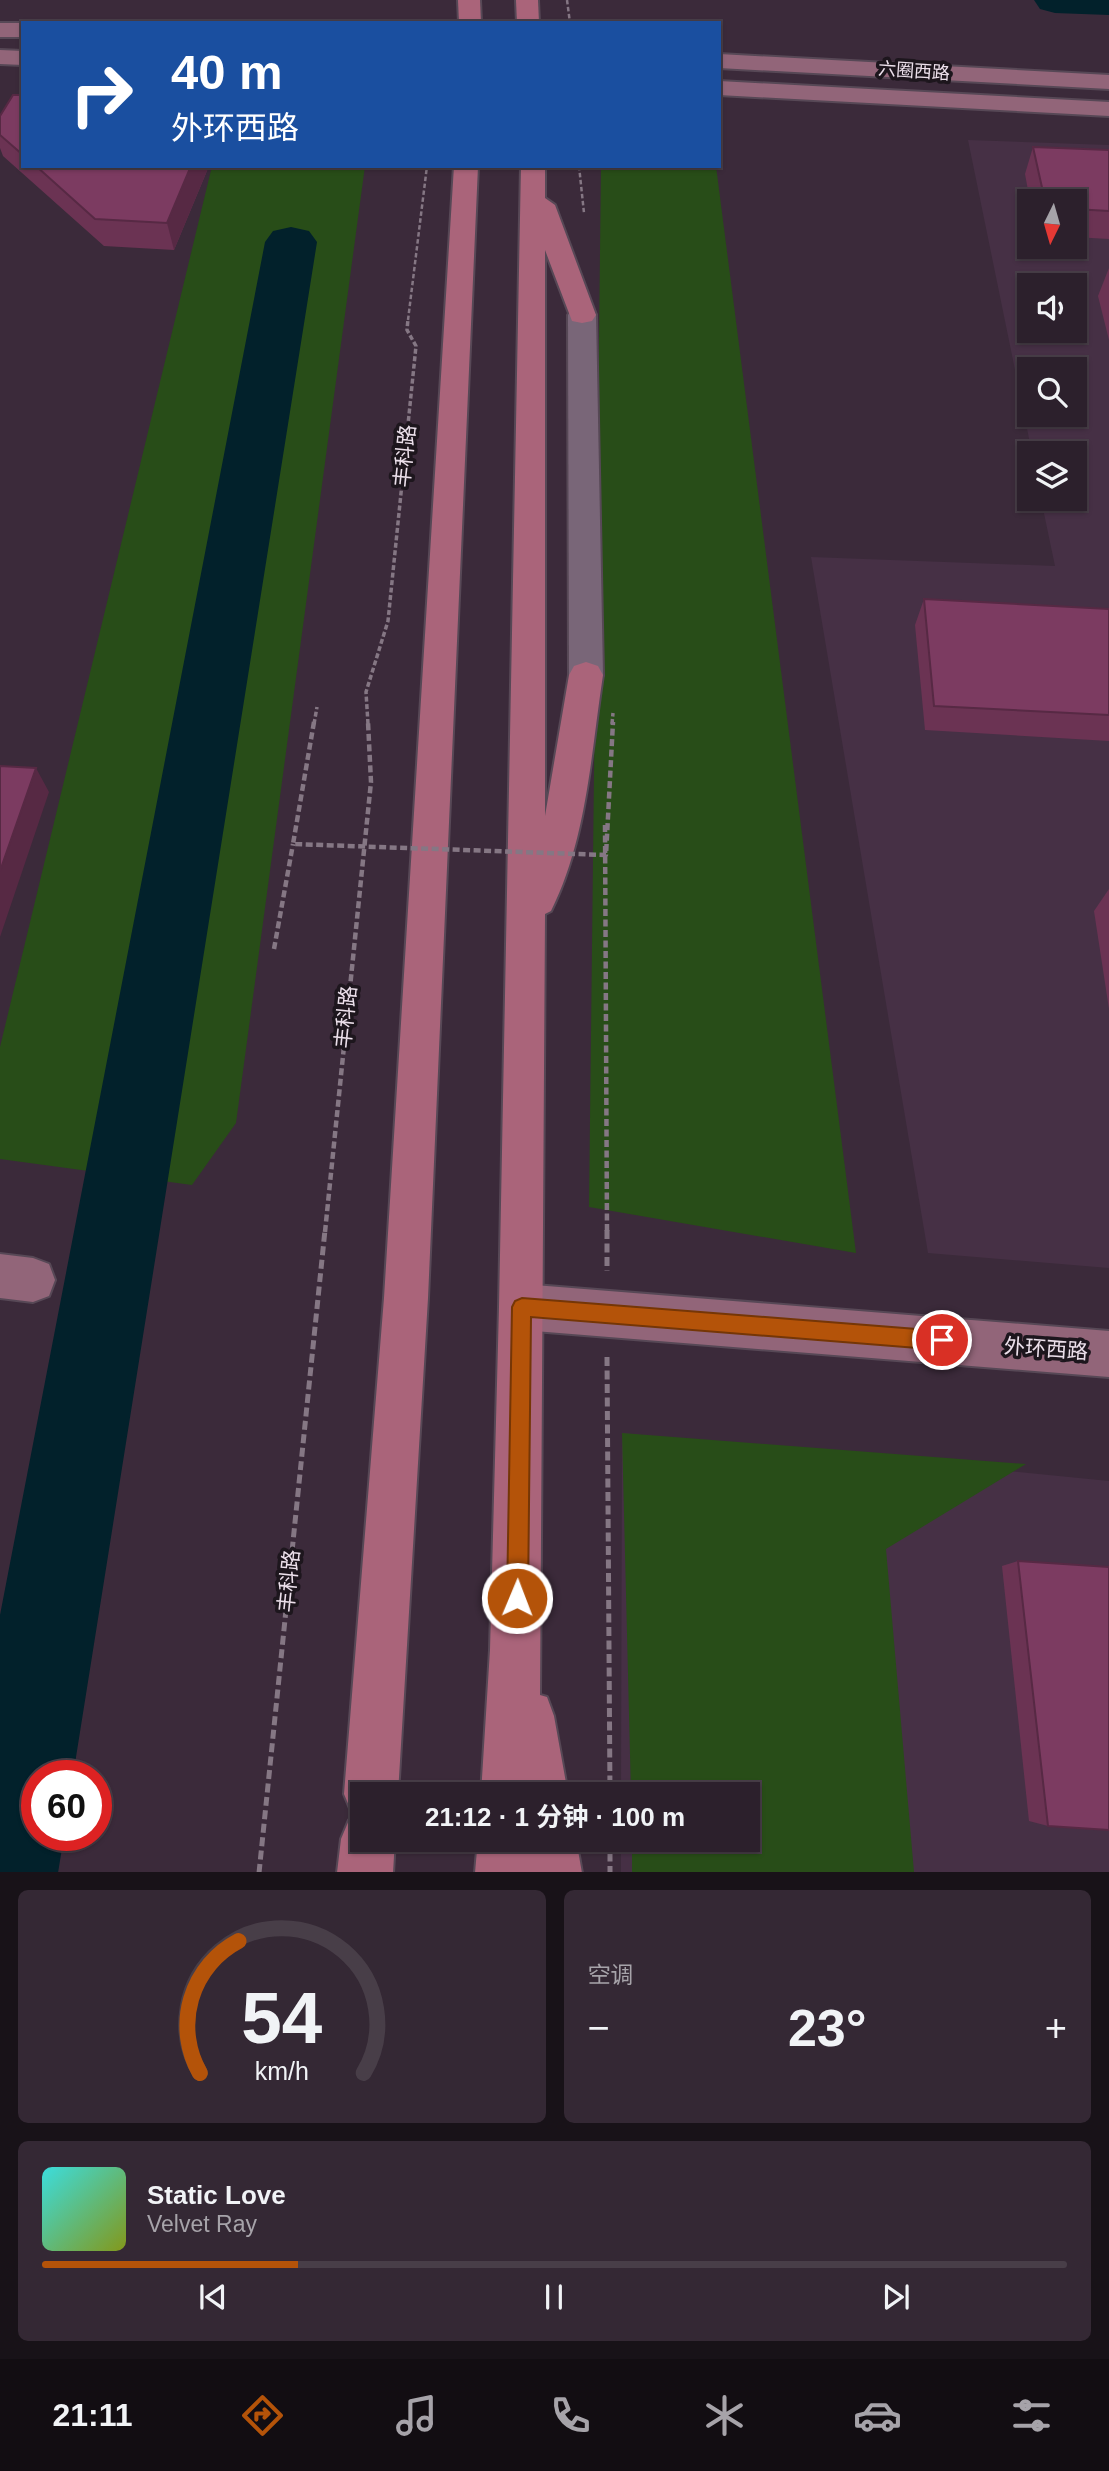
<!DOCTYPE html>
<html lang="zh">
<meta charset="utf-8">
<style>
:root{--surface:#2c202c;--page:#342834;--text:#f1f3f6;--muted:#a6a3a9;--line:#483e48;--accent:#b45309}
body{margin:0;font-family:Helvetica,"Noto Sans SC",sans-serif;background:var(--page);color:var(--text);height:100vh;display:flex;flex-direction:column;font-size:26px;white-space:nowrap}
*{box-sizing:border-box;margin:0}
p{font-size:23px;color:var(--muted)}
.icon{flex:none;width:38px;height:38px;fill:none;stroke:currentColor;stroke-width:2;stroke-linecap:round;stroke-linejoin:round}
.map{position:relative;height:1872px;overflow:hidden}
.panel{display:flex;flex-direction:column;gap:18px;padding:18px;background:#181218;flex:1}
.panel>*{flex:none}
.banner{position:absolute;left:21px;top:21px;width:700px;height:147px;border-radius:0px;box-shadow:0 2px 5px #0004,0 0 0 2px var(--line);background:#1a4fa0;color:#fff;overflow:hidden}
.needle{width:46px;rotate:185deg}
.fabs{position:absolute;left:1017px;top:189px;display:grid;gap:14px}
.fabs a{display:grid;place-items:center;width:70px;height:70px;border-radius:0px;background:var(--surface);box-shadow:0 2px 5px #0004,0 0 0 2px var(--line);font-size:35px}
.speed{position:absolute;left:21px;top:1760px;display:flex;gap:14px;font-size:35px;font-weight:700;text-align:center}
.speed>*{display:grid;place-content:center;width:91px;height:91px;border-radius:50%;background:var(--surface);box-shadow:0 2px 5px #0004,0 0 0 2px var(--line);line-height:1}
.speed .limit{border:10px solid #d22;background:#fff;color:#111}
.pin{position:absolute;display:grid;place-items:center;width:60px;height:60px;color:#fff;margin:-30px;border:4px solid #fff;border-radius:50%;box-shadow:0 2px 7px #0007}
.me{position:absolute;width:77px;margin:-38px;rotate:1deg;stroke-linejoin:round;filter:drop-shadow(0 0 5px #0008)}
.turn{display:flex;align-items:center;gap:24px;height:147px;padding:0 35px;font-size:32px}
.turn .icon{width:91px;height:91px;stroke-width:2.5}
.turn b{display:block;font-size:49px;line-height:60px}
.big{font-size:52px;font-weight:700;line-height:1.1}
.panel .widget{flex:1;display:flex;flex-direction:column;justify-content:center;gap:10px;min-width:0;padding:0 24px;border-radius:10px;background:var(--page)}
.panel .dial{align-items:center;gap:0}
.dial svg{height:182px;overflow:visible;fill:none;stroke:var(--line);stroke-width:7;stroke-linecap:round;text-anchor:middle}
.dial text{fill:var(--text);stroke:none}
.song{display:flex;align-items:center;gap:21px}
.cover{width:84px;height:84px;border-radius:10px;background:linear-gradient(135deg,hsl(180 70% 55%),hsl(70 70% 35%))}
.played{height:7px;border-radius:4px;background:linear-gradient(90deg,var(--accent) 25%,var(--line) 25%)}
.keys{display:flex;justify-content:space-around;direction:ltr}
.heat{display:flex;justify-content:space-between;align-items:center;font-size:38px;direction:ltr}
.panel .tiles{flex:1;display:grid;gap:18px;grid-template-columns:1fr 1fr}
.widget:last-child{grid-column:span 2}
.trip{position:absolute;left:350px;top:1782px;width:410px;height:70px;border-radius:0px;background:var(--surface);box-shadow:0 2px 5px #0004,0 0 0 2px var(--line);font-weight:700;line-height:70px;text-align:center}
.tabs{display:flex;height:112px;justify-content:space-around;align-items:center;background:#120d12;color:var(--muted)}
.tabs .icon{width:49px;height:49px}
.tabs .on{color:var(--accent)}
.tabs b{font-size:32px;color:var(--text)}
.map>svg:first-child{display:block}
.built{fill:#463045;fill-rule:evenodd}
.green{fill:#284d18}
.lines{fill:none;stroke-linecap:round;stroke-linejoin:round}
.river{fill:#02212b;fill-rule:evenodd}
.street-casing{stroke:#574856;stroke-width:4}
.secondary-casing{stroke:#574856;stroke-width:4}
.primary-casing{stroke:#574856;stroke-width:4}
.path-far3{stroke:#857784;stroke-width:2.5;stroke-dasharray:4.5 2.5;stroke-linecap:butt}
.path-far2{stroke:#857784;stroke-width:3.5;stroke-dasharray:5 2.5;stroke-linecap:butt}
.path-far1{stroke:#857784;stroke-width:4.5;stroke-dasharray:7 3.5;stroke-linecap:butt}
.path{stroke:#857784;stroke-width:5;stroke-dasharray:9 4.5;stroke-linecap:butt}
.street{fill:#796678;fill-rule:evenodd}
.secondary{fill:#926579;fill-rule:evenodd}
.primary{fill:#aa647a;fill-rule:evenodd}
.path-bridge-far1{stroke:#857784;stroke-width:3.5;stroke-dasharray:5 2.5;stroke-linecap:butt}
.path-bridge{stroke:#857784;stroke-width:4.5;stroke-dasharray:7 3.5;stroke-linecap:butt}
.wall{fill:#6b3353}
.shaded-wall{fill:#572944}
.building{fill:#7c3b61;stroke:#572944;stroke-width:2}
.route{fill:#b45309;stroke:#753606;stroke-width:2}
.labels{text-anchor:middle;stroke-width:7;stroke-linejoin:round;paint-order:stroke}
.far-street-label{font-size:18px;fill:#ece0eb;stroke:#1d161d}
.street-label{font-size:21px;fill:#ece0eb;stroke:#1d161d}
</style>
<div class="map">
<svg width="1109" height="1873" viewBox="0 0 1109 1873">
<rect width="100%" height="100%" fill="#3b2a3a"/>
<!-- built -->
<g class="built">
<path d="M968,140L1109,145V1268L928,1253L811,557L1055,566L1041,499H1074V453H1032ZM1029,201H1074V247H1029ZM1029,285H1074V331H1029ZM1029,369H1074V415H1029Z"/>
<polygon points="622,1433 1109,1481 1109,1872 621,1873 621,1839 747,1839 747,1794 621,1794"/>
</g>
<!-- green -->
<g class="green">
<polygon points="212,166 365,166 236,1123 192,1185 0,1159 0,1047"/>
<polygon points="601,166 716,166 856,1253 589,1207"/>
<polygon points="622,1433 1026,1464 886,1549 914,1872 632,1872 632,1839 747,1839 747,1794 631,1794"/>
</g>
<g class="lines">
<!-- river -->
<g class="river">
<polygon points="1034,0 1109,0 1109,15 1055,13 1040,9"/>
<polygon points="291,227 309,231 317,242 73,1776 37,1776 37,1836 64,1836 58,1873 0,1873 0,1615 265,242 273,231"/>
</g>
<defs>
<polygon id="street" points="582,307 592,309 596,315 603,675 598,684 586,688 574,684 569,675 568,315 572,309"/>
<g id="secondary">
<rect x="0" y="23" width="23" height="14"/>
<polygon points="0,50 23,51 23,65 0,64"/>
<polygon points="719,54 1109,75 1109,89 719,68"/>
<polygon points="719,81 1109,102 1109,116 719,95"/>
<polygon points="0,1254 33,1258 49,1264 55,1280 49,1296 33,1302 0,1298"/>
<polygon points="522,1284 1109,1331 1109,1377 522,1330 506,1323 499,1307 506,1291"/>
</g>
<g id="primary">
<polygon points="458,0 480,0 481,23 459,23"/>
<polygon points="516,0 538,0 539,23 517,23"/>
<polygon points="454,166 478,166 428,1298 398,1794 362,1794 362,1839 395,1839 393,1873 337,1873 341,1839 349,1820 358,1816 352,1813 344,1794 384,1298"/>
<path d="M521,166H545V198L555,205L596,315L592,321L582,323L572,321L545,250V816L569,675L574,666L586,662L598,666L603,675C591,753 587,839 551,911L545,914L540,1695L547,1697L554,1716L568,1794H481L490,1650L499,1307Z"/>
<polygon points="478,1839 576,1839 582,1873 475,1873"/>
</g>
</defs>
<!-- street casing -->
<use href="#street" class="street-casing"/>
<!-- secondary casing -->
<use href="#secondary" class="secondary-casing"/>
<!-- primary casing -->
<use href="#primary" class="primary-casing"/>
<!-- path-far3 -->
<g class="path-far3">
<polyline points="567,0 570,23"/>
<polyline points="579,166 584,213"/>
<polyline points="408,320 427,166"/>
</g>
<!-- path-far2 -->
<polyline class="path-far2" points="368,724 366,692 388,621 416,346 407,330 408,319"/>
<!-- path-far1 -->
<g class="path-far1">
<polyline points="605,825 607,1232"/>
<polyline points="274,949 293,844"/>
<polyline points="325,1232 371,782 368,722"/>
</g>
<!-- path -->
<g class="path">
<polyline points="607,1230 607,1271"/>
<polyline points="607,1357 610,1794"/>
<polyline points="610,1839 610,1873"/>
<polyline points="259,1873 325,1230"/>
</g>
<!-- street -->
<use href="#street" class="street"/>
<!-- secondary -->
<use href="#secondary" class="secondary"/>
<!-- primary -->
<use href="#primary" class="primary"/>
<!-- path-bridge-far1 -->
<g class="path-bridge-far1">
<polyline points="314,724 317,707"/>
<polyline points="612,724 613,713"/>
</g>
<!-- path-bridge -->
<polyline class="path-bridge" points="314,722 293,844 606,855 613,722"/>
</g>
<!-- wall -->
<g class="wall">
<polygon points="23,95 23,166 209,166 174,250 104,246 3,156 0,148 0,116"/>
<polygon points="1033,147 1109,150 1109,239 1074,237 1074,201 1030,201 1025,174"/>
<polygon points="1109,268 1109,340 1098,296"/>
<polygon points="924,599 1109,609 1109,741 925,730 915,625"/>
<polygon points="1109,889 1109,1009 1094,911"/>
<polygon points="1018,1561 1048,1826 1029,1821 1002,1566"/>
</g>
<!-- shaded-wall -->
<g class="shaded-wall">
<polygon points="191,166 209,166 174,250 167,223"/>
<polygon points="36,768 49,792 0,937 0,871"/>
</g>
<!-- building -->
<g class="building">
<polygon points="13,95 23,95 23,155 0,135 0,116"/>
<polygon points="1033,147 1109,150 1109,211 1074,209 1074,201 1045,201"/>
<polygon points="36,166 191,166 167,223 95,219"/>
<polygon points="924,599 1109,609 1109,715 934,706"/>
<polygon points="0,766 36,768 0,871"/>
<polygon points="1018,1561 1109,1567 1109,1830 1048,1826"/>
</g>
<!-- route -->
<polygon class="route" points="522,1298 942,1331 948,1334 951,1340 948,1347 942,1350 531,1317 528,1598 524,1605 517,1608 510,1605 507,1598 512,1307 515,1301"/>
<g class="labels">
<!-- far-street labels -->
<g class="far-street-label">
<text transform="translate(914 71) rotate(4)" y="6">六圈西路</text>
</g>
<!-- street labels -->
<g class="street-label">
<text transform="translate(405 456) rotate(-84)" y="7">丰科路</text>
<text transform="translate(346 1017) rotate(-84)" y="7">丰科路</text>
<text transform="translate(1046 1349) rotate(4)" y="7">外环西路</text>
<text transform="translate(289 1581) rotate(-84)" y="7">丰科路</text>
</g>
</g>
</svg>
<div class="fabs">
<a><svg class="needle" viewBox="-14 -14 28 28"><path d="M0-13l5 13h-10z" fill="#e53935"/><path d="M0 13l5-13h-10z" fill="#a6a3a9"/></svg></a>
<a><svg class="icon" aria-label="sound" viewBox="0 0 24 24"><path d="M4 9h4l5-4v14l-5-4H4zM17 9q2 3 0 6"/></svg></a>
<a><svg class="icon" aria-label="search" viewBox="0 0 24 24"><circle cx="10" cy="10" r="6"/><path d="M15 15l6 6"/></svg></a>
<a><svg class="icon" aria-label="layers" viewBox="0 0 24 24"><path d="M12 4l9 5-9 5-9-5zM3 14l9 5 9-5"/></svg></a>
</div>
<div class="speed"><div class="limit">60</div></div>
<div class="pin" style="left:942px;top:1340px;background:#d93025"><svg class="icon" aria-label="arrive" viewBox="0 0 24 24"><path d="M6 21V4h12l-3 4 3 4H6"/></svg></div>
<svg class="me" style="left:517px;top:1598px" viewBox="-20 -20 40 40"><circle r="17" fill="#b45309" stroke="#fff" stroke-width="3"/><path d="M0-11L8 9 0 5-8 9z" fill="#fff"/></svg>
<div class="trip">21:12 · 1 分钟 · 100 m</div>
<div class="banner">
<div class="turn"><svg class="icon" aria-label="right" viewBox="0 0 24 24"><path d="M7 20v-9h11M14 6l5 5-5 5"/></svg><div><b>40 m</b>外环西路</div></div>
</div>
</div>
<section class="panel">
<div class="tiles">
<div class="widget dial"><svg viewBox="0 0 100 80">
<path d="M14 69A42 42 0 1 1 86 69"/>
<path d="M14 69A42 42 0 0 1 31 11" stroke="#b45309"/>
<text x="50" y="56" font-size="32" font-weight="700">54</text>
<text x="50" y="72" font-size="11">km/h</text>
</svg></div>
<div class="widget"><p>空调</p>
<div class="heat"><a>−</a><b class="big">23°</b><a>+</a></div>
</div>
<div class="widget">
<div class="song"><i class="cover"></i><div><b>Static Love</b><p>Velvet Ray</p></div></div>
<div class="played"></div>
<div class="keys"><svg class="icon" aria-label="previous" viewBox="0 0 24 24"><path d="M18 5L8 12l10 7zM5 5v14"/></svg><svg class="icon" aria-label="pause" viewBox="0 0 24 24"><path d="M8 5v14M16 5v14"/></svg><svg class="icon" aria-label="next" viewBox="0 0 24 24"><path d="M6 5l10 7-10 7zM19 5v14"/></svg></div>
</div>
</div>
</section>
<nav class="tabs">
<b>21:11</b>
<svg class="icon on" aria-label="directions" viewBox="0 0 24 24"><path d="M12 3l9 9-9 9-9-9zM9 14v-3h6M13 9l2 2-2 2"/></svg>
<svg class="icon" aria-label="music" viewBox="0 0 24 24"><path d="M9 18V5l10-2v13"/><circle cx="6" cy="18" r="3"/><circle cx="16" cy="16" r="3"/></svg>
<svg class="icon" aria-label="phone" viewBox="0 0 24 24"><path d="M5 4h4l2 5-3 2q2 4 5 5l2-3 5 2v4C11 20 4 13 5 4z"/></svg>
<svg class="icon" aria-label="climate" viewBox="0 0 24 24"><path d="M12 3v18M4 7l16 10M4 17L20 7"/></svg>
<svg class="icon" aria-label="car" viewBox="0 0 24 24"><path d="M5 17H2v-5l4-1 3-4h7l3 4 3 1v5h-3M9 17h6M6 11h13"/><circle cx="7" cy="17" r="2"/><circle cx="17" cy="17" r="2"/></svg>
<svg class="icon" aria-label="filters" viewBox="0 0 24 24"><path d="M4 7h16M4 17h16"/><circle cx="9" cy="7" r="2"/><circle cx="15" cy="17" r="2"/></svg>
</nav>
